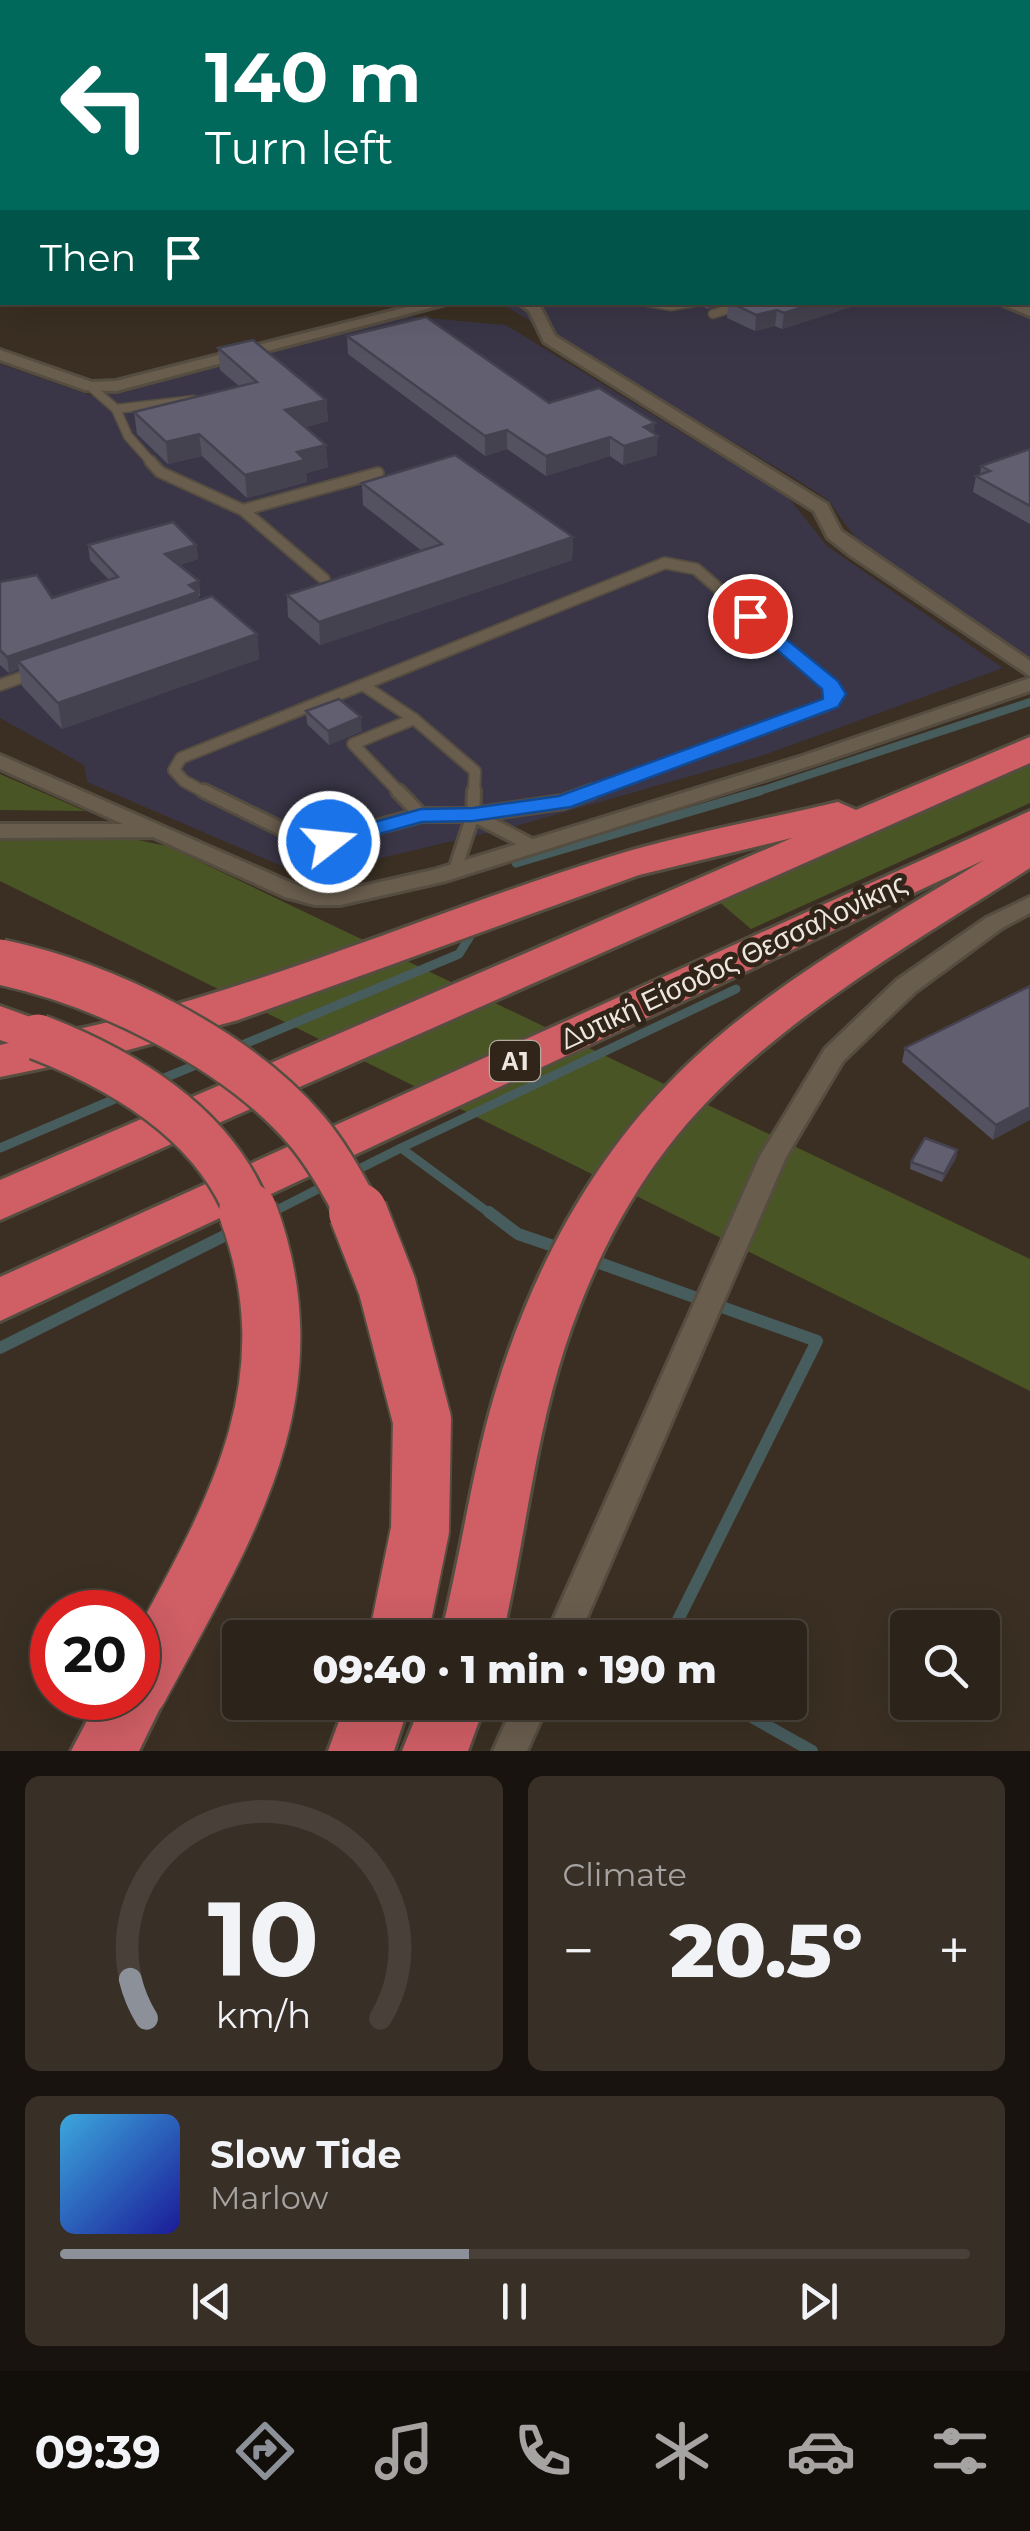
<!DOCTYPE html>
<meta charset="utf-8">
<style>
:root{--surface:#2c231a;--page:#382f27;--text:#f1f3f6;--muted:#a6a4a2;--line:#484039;--accent:#8c9099}
body{margin:0;font-family:Montserrat,sans-serif;background:var(--page);color:var(--text);height:100vh;display:flex;flex-direction:column;font-size:38px;white-space:nowrap}
*{box-sizing:border-box;margin:0}
p{font-size:32px;color:var(--muted)}
.icon{flex:none;width:55px;height:55px;fill:none;stroke:currentColor;stroke-width:2;stroke-linecap:round;stroke-linejoin:round}
.map{position:relative;height:1751px;overflow:hidden}
.sheet{display:flex;flex-direction:column;gap:25px;padding:25px;background:#18130e;flex:1}
.sheet>*{flex:none}
.top-card{position:absolute;left:0px;top:0px;width:1030px;height:305px;box-shadow:0 10px 40px #0002,0 0 0 2px var(--line);background:#00695c;color:#fff;overflow:hidden}
.fabs{position:absolute;left:890px;top:1610px;display:grid;gap:20px}
.fabs a{display:grid;place-items:center;width:110px;height:110px;border-radius:10px;background:var(--surface);box-shadow:0 10px 40px #0002,0 0 0 2px var(--line);font-size:50px}
.speed{position:absolute;left:30px;top:1590px;display:flex;gap:20px;font-size:50px;font-weight:700;text-align:center}
.speed>*{display:grid;place-content:center;width:130px;height:130px;border-radius:50%;background:var(--surface);box-shadow:0 10px 40px #0002,0 0 0 2px var(--line);line-height:1}
.speed .limit{border:15px solid #d22;background:#fff;color:#111}
.pin{position:absolute;display:grid;place-items:center;width:85px;height:85px;color:#fff;margin:-42px;border:5px solid #fff;border-radius:50%;box-shadow:0 2px 10px #0007}
.me{position:absolute;width:110px;margin:-55px;rotate:74deg;stroke-linejoin:round;filter:drop-shadow(0 0 8px #0008)}
.turn{display:flex;align-items:center;gap:35px;height:210px;padding:0 40px;font-size:45px}
.turn .icon{width:130px;height:130px;stroke-width:2.5}
.turn b{display:block;font-size:70px;line-height:85px}
.then{display:flex;align-items:center;height:95px;padding:0 40px;background:#0003;gap:20px;font-size:38px}
.big{font-size:75px;font-weight:800;line-height:1.1}
.sheet .tile{flex:1;display:flex;flex-direction:column;justify-content:center;gap:15px;min-width:0;padding:0 35px;border-radius:15px;background:var(--page)}
.sheet .dial{align-items:center;gap:0}
.dial svg{height:260px;overflow:visible;fill:none;stroke:var(--line);stroke-width:7;stroke-linecap:round;text-anchor:middle}
.dial text{fill:var(--text);stroke:none}
.song{display:flex;align-items:center;gap:30px}
.cover{width:120px;height:120px;border-radius:15px;background:linear-gradient(135deg,hsl(200 70% 55%),hsl(240 70% 35%))}
.played{height:10px;border-radius:5px;background:linear-gradient(90deg,var(--accent) 45%,var(--line) 45%)}
.keys{display:flex;justify-content:space-around;direction:ltr}
.heat{display:flex;justify-content:space-between;align-items:center;font-size:55px;direction:ltr}
.sheet .tiles{flex:1;display:grid;gap:25px;grid-template-columns:1fr 1fr}
.tile:last-child{grid-column:span 2}
.trip{position:absolute;left:222px;top:1620px;width:585px;height:100px;border-radius:10px;background:var(--surface);box-shadow:0 10px 40px #0002,0 0 0 2px var(--line);font-weight:800;line-height:100px;text-align:center}
.tab-bar{display:flex;height:160px;justify-content:space-around;align-items:center;background:#120e0a;color:var(--muted)}
.tab-bar .icon{width:70px;height:70px}
.tab-bar .on{color:var(--accent)}
.tab-bar b{font-size:45px;color:var(--text)}
.map>svg:first-child{display:block}
.industrial{fill:#3a3647}
.green{fill:#4a5526}
.lines{fill:none;stroke-linecap:round;stroke-linejoin:round}
.stream-far2{stroke:#475c5d;stroke-width:8}
.stream-far1{stroke:#475c5d;stroke-width:9}
.stream{stroke:#475c5d;stroke-width:12}
.lane-far2-casing{stroke:#564d41;stroke-width:11}
.lane-far1-casing{stroke:#564d41;stroke-width:14}
.lane-casing{stroke:#564d41;stroke-width:18}
.street-casing{stroke:#564d41;stroke-width:6}
.secondary-casing{stroke:#564d41;stroke-width:38}
.highway-casing{stroke:#564d41;stroke-width:6}
.lane-far2{stroke:#695d4e;stroke-width:8}
.lane-far1{stroke:#695d4e;stroke-width:10}
.lane{stroke:#695d4e;stroke-width:12}
.street{fill:#695d4e;fill-rule:evenodd}
.secondary{stroke:#885d55;stroke-width:32}
.highway{fill:#cf5e65;fill-rule:evenodd}
.highway-bridge-far1-casing{stroke:#564d41;stroke-width:50;stroke-linecap:butt}
.highway-bridge-casing{stroke:#564d41;stroke-width:62;stroke-linecap:butt}
.highway-bridge-far1{stroke:#cf5e65;stroke-width:45}
.highway-bridge{stroke:#cf5e65;stroke-width:58}
.wall{fill:#545261}
.shaded-wall{fill:#45424f}
.building{fill:#625f71;stroke:#45424f;stroke-width:2.5}
.route{fill:#1a73e8;stroke:#114b97;stroke-width:2.5}
.labels{text-anchor:middle;stroke-width:10;stroke-linejoin:round;paint-order:stroke}
.shield{fill:#302518;stroke:#b5ada3;stroke-width:2.5}
.shield-label{font-size:25px;font-weight:bold;fill:#eee7df}
.street-label{font-size:28px;fill:#eee7df;stroke:#302518}
</style>
<div class="map">
<svg width="1030" height="1751" viewBox="0 0 1030 1751">
<rect width="100%" height="100%" fill="#3a2f22"/>
<!-- industrial -->
<g class="industrial">
<polygon points="494,0 1030,0 1030,299 1028,2 484,2"/>
<polygon points="1004,302 1030,314 1030,658 857,540 828,500 799,481 500,303"/>
<polygon points="405,316 506,325 789,498 827,546 1003,668 764,755 516,826 305,876 87,782 84,765 0,718 0,364 93,396"/>
</g>
<!-- green -->
<g class="green">
<polygon points="1030,763 1030,803 751,929 717,900"/>
<polygon points="0,774 85,811 0,810"/>
<polygon points="0,836 118,836 167,846 1030,1259 1030,1391 0,881"/>
</g>
<g class="lines">
<!-- stream-far2 -->
<polyline class="stream-far2" points="751,794 1030,702"/>
<!-- stream-far1 -->
<g class="stream-far1">
<polyline points="516,863 760,791"/>
<polyline points="235,1048 459,954 472,933"/>
<polyline points="157,1081 203,1062"/>
<polyline points="0,1148 124,1095"/>
<polyline points="401,1148 736,989"/>
<polyline points="349,1174 401,1148 492,1215"/>
<polyline points="269,1214 326,1185"/>
</g>
<!-- stream -->
<g class="stream">
<polyline points="489,1212 518,1234 562,1249"/>
<polyline points="591,1260 817,1341 669,1638"/>
<polyline points="0,1348 232,1232"/>
<polyline points="725,1702 812,1751"/>
</g>
<defs>
<g id="lane-far2">
<polyline points="648,302 671,306 694,302"/>
<polyline points="713,314 751,302"/>
<polyline points="91,387 116,409 128,436 152,463"/>
<polyline points="116,409 194,400"/>
</g>
<g id="lane-far1">
<polyline points="150,461 160,472 243,510 324,579"/>
<polyline points="243,510 378,473"/>
<polyline points="0,685 34,673"/>
<polyline points="363,685 414,719 475,771 474,794"/>
<polyline points="208,794 184,781 174,770 181,758 665,563 696,569 830,686 835,699 825,706 586,794"/>
<polyline points="401,794 353,744 414,719"/>
</g>
<g id="lane">
<polyline points="204,791 302,839 320,842 421,815 473,815 563,802 593,791"/>
<polyline points="398,791 421,815"/>
<polyline points="473,815 474,791"/>
<polyline points="455,870 473,815 533,846"/>
</g>
<g id="street">
<polygon points="910,0 920,0 921,2 911,2"/>
<polygon points="427,302 453,302 116,391 85,390 0,360 0,350 92,382 116,381"/>
<polygon points="517,302 540,306 555,336 827,504 841,531 1030,661 1030,676 848,554 828,538 814,511 544,342 529,311"/>
<polygon points="1001,302 1030,307 1030,316 1003,305"/>
<polygon points="1030,678 1030,691 816,764 446,881 340,905 315,905 285,897 153,837 0,838 0,824 123,824 0,769 0,755 301,887 340,891 433,870 802,756"/>
<polygon points="1030,897 1030,913 1002,928 915,992 843,1061 786,1157 578,1638 545,1638 760,1156 825,1049 897,980 986,918"/>
<polygon points="515,1702 549,1702 527,1751 493,1751"/>
</g>
<g id="secondary">
<polyline points="477,2 487,0"/>
<polyline points="0,112 2,111"/>
</g>
<g id="highway">
<path d="M1030,737V763L0,1220V1180L792,838L639,875L238,1020L117,1053L0,1077V1045L9,1043L0,1040V1006L55,1026L59,1033C249,995 424,914 609,857C683,834 762,820 838,802L856,810Z"/>
<path d="M1030,811V868C919,939 796,1009 704,1105C639,1173 594,1259 565,1347C534,1442 525,1541 502,1638H440C461,1557 471,1473 495,1393C529,1279 585,1170 668,1084C753,994 878,925 984,860L0,1321V1277Z"/>
<polygon points="138,1670 156,1677 165,1698 139,1751 71,1751 99,1698 138,1698"/>
<polygon points="346,1702 410,1702 394,1751 328,1751"/>
<polygon points="422,1702 486,1702 468,1751 402,1751"/>
</g>
</defs>
<!-- lane-far2 casing -->
<use href="#lane-far2" class="lane-far2-casing"/>
<!-- lane-far1 casing -->
<use href="#lane-far1" class="lane-far1-casing"/>
<!-- lane casing -->
<use href="#lane" class="lane-casing"/>
<!-- street casing -->
<use href="#street" class="street-casing"/>
<!-- secondary casing -->
<use href="#secondary" class="secondary-casing"/>
<!-- highway casing -->
<use href="#highway" class="highway-casing"/>
<!-- lane-far2 -->
<use href="#lane-far2" class="lane-far2"/>
<!-- lane-far1 -->
<use href="#lane-far1" class="lane-far1"/>
<!-- lane -->
<use href="#lane" class="lane"/>
<!-- street -->
<use href="#street" class="street"/>
<!-- secondary -->
<use href="#secondary" class="secondary"/>
<!-- highway -->
<use href="#highway" class="highway"/>
<defs>
<g id="highway-bridge-far1">
<path d="M0,962C104,984 236,1048 306,1130C328,1156 344,1185 359,1215"/>
<path d="M38,1037C123,1070 215,1124 249,1215"/>
</g>
<g id="highway-bridge">
<polyline points="358,1212 387,1286 422,1420 420,1530 398,1638"/>
<path d="M138,1690C222,1533 316,1396 248,1212"/>
</g>
</defs>
<!-- highway-bridge-far1 casing -->
<use href="#highway-bridge-far1" class="highway-bridge-far1-casing"/>
<!-- highway-bridge casing -->
<use href="#highway-bridge" class="highway-bridge-casing"/>
<!-- highway-bridge-far1 -->
<use href="#highway-bridge-far1" class="highway-bridge-far1"/>
<!-- highway-bridge -->
<use href="#highway-bridge" class="highway-bridge"/>
</g>
<!-- wall -->
<g class="wall">
<polygon points="521,0 825,0 813,2 726,2 722,1 715,2 527,2"/>
<polygon points="699,302 866,302 782,329 775,326 755,331 727,318 728,303 708,309 701,306"/>
<polygon points="347,336 549,403 655,433 657,455 623,465 610,456 546,476 507,449 485,456 348,354"/>
<polygon points="218,348 326,400 328,421 306,427 328,467 306,473 307,482 247,498 202,456 168,464 137,434 134,412 239,386 220,370"/>
<polygon points="1030,449 1030,524 973,492 976,476 980,475 981,466"/>
<polygon points="362,483 573,537 572,560 320,645 288,617 287,595 422,551 363,505"/>
<polygon points="88,545 196,545 198,559 179,565 199,581 200,596 198,597 199,600 257,634 259,659 62,729 22,686 19,669 9,673 0,665 0,582 52,598 109,580 90,560"/>
<polygon points="306,711 362,731 329,745 307,724"/>
<polygon points="1030,986 993,1140 902,1062 905,1048"/>
<polygon points="957,1150 956,1158 942,1182 910,1169 911,1162"/>
</g>
<!-- shaded-wall -->
<g class="shaded-wall">
<polygon points="665,0 722,0 715,2 652,2"/>
<polygon points="768,0 825,0 813,2 759,2"/>
<polygon points="0,75 2,75 2,88 0,89"/>
<polygon points="708,302 729,302 708,309"/>
<polygon points="818,302 866,302 782,329 784,313"/>
<polygon points="777,310 775,326 755,331 756,315"/>
<polygon points="326,400 328,421 287,432 285,410"/>
<polygon points="655,423 654,437 658,436 657,455 623,465 624,446 644,427"/>
<polygon points="507,430 507,449 485,456 485,436"/>
<polygon points="199,434 202,456 168,464 166,442"/>
<polygon points="610,437 610,456 546,476 546,456"/>
<polygon points="326,445 328,467 306,473 307,482 247,498 245,475 297,452"/>
<polygon points="573,537 572,560 320,645 319,622"/>
<polygon points="196,545 198,559 167,568 165,554"/>
<polygon points="199,581 199,607 18,661 19,669 9,673 7,657"/>
<polygon points="257,634 259,659 62,729 58,703"/>
<polygon points="361,717 362,731 329,745 328,731"/>
<polygon points="1030,1107 1030,1120 993,1140 996,1125"/>
<polygon points="957,1150 956,1158 942,1182 944,1174"/>
</g>
<!-- building -->
<g class="building">
<polygon points="123,0 436,0 442,2 129,2"/>
<polygon points="551,0 665,0 652,2 557,2"/>
<polygon points="0,14 2,15 2,75 0,75"/>
<polygon points="1028,107 1030,108 1030,124 1028,125"/>
<polygon points="0,166 2,168 2,180 0,180"/>
<polygon points="729,302 818,302 784,313 777,310 756,315"/>
<polygon points="426,317 549,403 599,388 655,423 644,427 658,436 624,446 610,437 546,456 507,430 485,436 347,336"/>
<polygon points="253,340 326,400 285,410 326,445 297,452 305,460 245,475 199,434 166,442 134,412 257,382 218,348"/>
<polygon points="1030,449 1030,506 976,476 990,471 981,466"/>
<polygon points="455,455 573,537 319,622 287,595 442,544 362,483"/>
<polygon points="173,522 196,545 165,554 199,581 189,585 198,592 7,657 0,650 0,582 37,575 52,598 118,577 88,545"/>
<polygon points="212,596 257,634 58,703 18,661"/>
<polygon points="339,699 361,717 328,731 306,711"/>
<polygon points="1030,986 1030,1107 996,1125 905,1048"/>
<polygon points="925,1138 957,1150 944,1174 911,1162"/>
</g>
<!-- route -->
<polygon class="route" points="750,610 838,681 846,694 838,707 571,807 473,821 422,822 329,848 318,842 321,837 421,809 473,808 559,796 823,699 822,689 743,620 743,611"/>
<g class="labels">
<!-- shield labels -->
<rect class="shield" x="490" y="1041" width="50" height="40" rx="8"/>
<g class="shield-label">
<text x="515" y="1070">Α1</text>
</g>
<!-- street labels -->
<g class="street-label">
<text transform="translate(733 961) rotate(-25)" y="10">Δυτική Είσοδος Θεσσαλονίκης</text>
</g>
</g>
</svg>
<div class="fabs">
<a><svg class="icon" aria-label="search" viewBox="0 0 24 24"><circle cx="10" cy="10" r="6"/><path d="M15 15l6 6"/></svg></a>
</div>
<div class="speed"><div class="limit">20</div></div>
<div class="pin" style="left:750px;top:616px;background:#d93025"><svg class="icon" aria-label="arrive" viewBox="0 0 24 24"><path d="M6 21V4h12l-3 4 3 4H6"/></svg></div>
<svg class="me" style="left:329px;top:842px" viewBox="-20 -20 40 40"><circle r="17" fill="#1a73e8" stroke="#fff" stroke-width="3"/><path d="M0-11L8 9 0 5-8 9z" fill="#fff"/></svg>
<div class="trip">09:40 · 1 min · 190 m</div>
<div class="top-card">
<div class="turn"><svg class="icon" aria-label="left" viewBox="0 0 24 24"><path d="M17 20v-9H6M10 6l-5 5 5 5"/></svg><div><b>140 m</b>Turn left</div></div>
<div class="then">Then<svg class="icon" aria-label="arrive" viewBox="0 0 24 24"><path d="M6 21V4h12l-3 4 3 4H6"/></svg></div>
</div>
</div>
<section class="sheet">
<div class="tiles">
<div class="tile dial"><svg viewBox="0 0 100 80">
<path d="M14 69A42 42 0 1 1 86 69"/>
<path d="M14 69A42 42 0 0 1 9 57" stroke="#8c9099"/>
<text x="50" y="56" font-size="32" font-weight="700">10</text>
<text x="50" y="72" font-size="11">km/h</text>
</svg></div>
<div class="tile"><p>Climate</p>
<div class="heat"><a>−</a><b class="big">20.5°</b><a>+</a></div>
</div>
<div class="tile">
<div class="song"><i class="cover"></i><div><b>Slow Tide</b><p>Marlow</p></div></div>
<div class="played"></div>
<div class="keys"><svg class="icon" aria-label="previous" viewBox="0 0 24 24"><path d="M18 5L8 12l10 7zM5 5v14"/></svg><svg class="icon" aria-label="pause" viewBox="0 0 24 24"><path d="M8 5v14M16 5v14"/></svg><svg class="icon" aria-label="next" viewBox="0 0 24 24"><path d="M6 5l10 7-10 7zM19 5v14"/></svg></div>
</div>
</div>
</section>
<nav class="tab-bar">
<b>09:39</b>
<svg class="icon on" aria-label="directions" viewBox="0 0 24 24"><path d="M12 3l9 9-9 9-9-9zM9 14v-3h6M13 9l2 2-2 2"/></svg>
<svg class="icon" aria-label="music" viewBox="0 0 24 24"><path d="M9 18V5l10-2v13"/><circle cx="6" cy="18" r="3"/><circle cx="16" cy="16" r="3"/></svg>
<svg class="icon" aria-label="phone" viewBox="0 0 24 24"><path d="M5 4h4l2 5-3 2q2 4 5 5l2-3 5 2v4C11 20 4 13 5 4z"/></svg>
<svg class="icon" aria-label="climate" viewBox="0 0 24 24"><path d="M12 3v18M4 7l16 10M4 17L20 7"/></svg>
<svg class="icon" aria-label="car" viewBox="0 0 24 24"><path d="M5 17H2v-5l4-1 3-4h7l3 4 3 1v5h-3M9 17h6M6 11h13"/><circle cx="7" cy="17" r="2"/><circle cx="17" cy="17" r="2"/></svg>
<svg class="icon" aria-label="filters" viewBox="0 0 24 24"><path d="M4 7h16M4 17h16"/><circle cx="9" cy="7" r="2"/><circle cx="15" cy="17" r="2"/></svg>
</nav>
